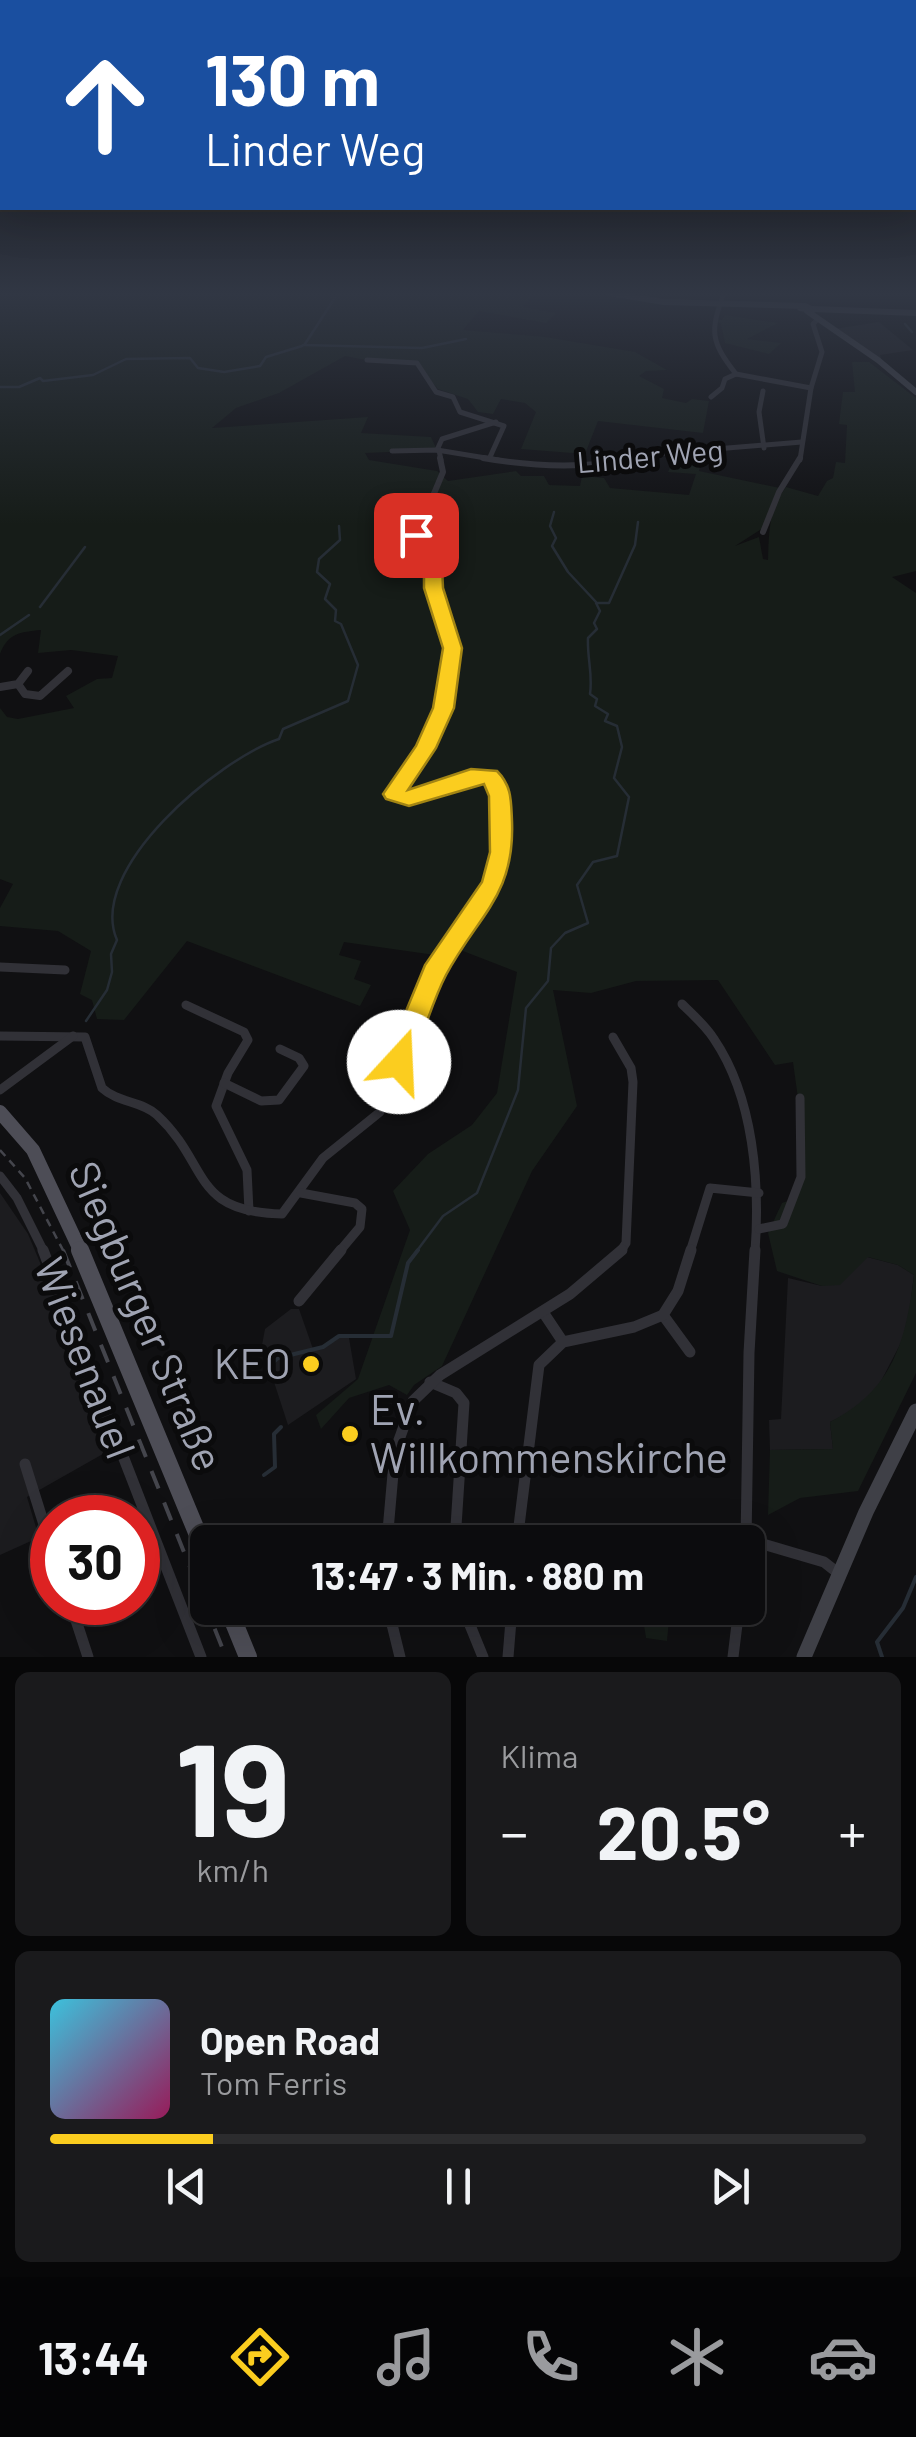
<!DOCTYPE html>
<html lang="de">
<meta charset="utf-8">
<style>
:root{--surface:#0c0c0e;--page:#1a1a1c;--text:#f1f3f6;--muted:#9a9b9e;--line:#2c2c2e;--accent:#fbcd1f}
body{margin:0;font-family:Barlow,sans-serif;background:var(--page);color:var(--text);height:100vh;display:flex;flex-direction:column;font-size:38px;white-space:nowrap}
*{box-sizing:border-box;margin:0}
p{font-size:32px;color:var(--muted)}
.icon{flex:none;width:55px;height:55px;fill:none;stroke:currentColor;stroke-width:2;stroke-linecap:round;stroke-linejoin:round}
.map{position:relative;height:1657px;overflow:hidden}
.details{display:flex;flex-direction:column;gap:15px;padding:15px;background:#070708;flex:1}
.details>*{flex:none}
.guide{position:absolute;left:0px;top:0px;width:918px;height:210px;box-shadow:0 10px 40px #0002,0 0 0 2px var(--line);background:#1a4fa0;color:#fff;overflow:hidden}
.speed{position:absolute;left:30px;top:1495px;display:flex;gap:20px;font-size:50px;font-weight:700;text-align:center}
.speed>*{display:grid;place-content:center;width:130px;height:130px;border-radius:50%;background:var(--surface);box-shadow:0 10px 40px #0002,0 0 0 2px var(--line);line-height:1}
.speed .limit{border:15px solid #d22;background:#fff;color:#111}
.pin{position:absolute;display:grid;place-items:center;width:85px;height:85px;color:#fff;margin:-42px;border-radius:20px;box-shadow:0 5px 15px #0006}
.me{position:absolute;width:110px;margin:-55px;rotate:20deg;stroke-linejoin:round;filter:drop-shadow(0 0 8px #0008)}
.turn{display:flex;align-items:center;gap:35px;height:210px;padding:0 40px;font-size:45px}
.turn .icon{width:130px;height:130px;stroke-width:2.5}
.turn b{display:block;font-size:70px;line-height:85px}
.big{font-size:75px;font-weight:700;line-height:1.1}
.details .tile{flex:1;display:flex;flex-direction:column;justify-content:center;gap:15px;min-width:0;padding:0 35px;border-radius:15px;background:var(--page)}
.details .dial{align-items:center;gap:0}
.dial b{font-size:130px;line-height:1}
.song{display:flex;align-items:center;gap:30px}
.cover{width:120px;height:120px;border-radius:15px;background:linear-gradient(135deg,hsl(190 70% 55%),hsl(330 70% 35%))}
.played{height:10px;border-radius:5px;background:linear-gradient(90deg,var(--accent) 20%,var(--line) 20%)}
.keys{display:flex;justify-content:space-around;direction:ltr}
.heat{display:flex;justify-content:space-between;align-items:center;font-size:55px;direction:ltr}
.details .tiles{flex:1;display:grid;gap:15px;grid-template-columns:1fr 1fr}
.tile:last-child{grid-column:span 2}
.trip{position:absolute;left:190px;top:1525px;width:575px;height:100px;border-radius:15px;background:var(--surface);box-shadow:0 10px 40px #0002,0 0 0 2px var(--line);font-weight:700;line-height:100px;text-align:center}
.dock{display:flex;height:160px;justify-content:space-around;align-items:center;background:#050506;color:var(--muted)}
.dock .icon{width:70px;height:70px}
.dock .selected{color:var(--accent)}
.dock b{font-size:45px;color:var(--text)}
.map>svg:first-child{display:block}
.built{fill:#1c1c1f}
.green{fill:#161c18}
.lines{fill:none;stroke-linecap:round;stroke-linejoin:round}
.stream-far1{stroke:#262d35;stroke-width:2.5}
.stream{stroke:#262d35;stroke-width:4}
.street-far4{stroke:#313137;stroke-width:5}
.street-far3{stroke:#313137;stroke-width:6}
.street-far2{stroke:#313137;stroke-width:8}
.street-far1{stroke:#313137;stroke-width:9}
.street{stroke:#313137;stroke-width:11}
.secondary-far1{stroke:#3f4047;stroke-width:6}
.secondary{stroke:#3f4047;stroke-width:15}
.primary-far1{stroke:#4d4d56;stroke-width:14}
.primary{stroke:#4d4d56;stroke-width:18}
.rail-far1{stroke:#44454c;stroke-width:2.5;stroke-dasharray:8 6;stroke-linecap:butt}
.rail{stroke:#44454c;stroke-width:4;stroke-dasharray:19 15;stroke-linecap:butt}
.route{fill:#fbcd1f;stroke:#a38514;stroke-width:2.5}
.poi-dot{fill:#fbcd1f;stroke:#0b0b0c;stroke-width:4}
.labels{text-anchor:middle;stroke-width:10;stroke-linejoin:round;paint-order:stroke}
.far-street-label{font-size:30px;fill:#a0a4b3;stroke:#0b0b0c}
.near-street-label{font-size:42px;fill:#a0a4b3;stroke:#0b0b0c}
.near-poi-label{font-size:42px;fill:#a0a4b3;stroke:#0b0b0c;text-anchor:end}
</style>
<div class="map">
<svg width="916" height="1657" viewBox="0 0 916 1657">
<rect width="100%" height="100%" fill="#101012"/>
<!-- built -->
<g class="built">
<polygon points="879,322 913,350 880,355 882,361 834,329"/>
<polygon points="0,1193 28,1234 117,1446 27,1497 40,1541 31,1541 0,1555"/>
<polygon points="867,1257 898,1265 914,1275 907,1331 879,1385 857,1409 830,1422 833,1449 770,1450 769,1420 781,1419 788,1278 822,1286"/>
<polygon points="291,1309 299,1309 313,1349 335,1341 339,1336 349,1338 356,1379 288,1425 262,1345 265,1329"/>
</g>
<!-- green -->
<g class="green">
<path d="M0,293H534L523,307L556,313L546,323L479,311L463,330L545,337L635,352L667,370L646,371L639,376L664,389L662,398L686,403L692,399L709,401L703,433L598,421L585,454L521,449L536,412L525,403L501,399L493,414L478,412L468,399L438,389L416,363L376,362L345,356L279,393L236,408L212,428L368,417L361,433L431,437L437,450L365,453L369,460L437,471L448,481L516,471L521,476H544L549,485L580,486L582,476L604,478L610,488L689,495L696,474L668,472L676,454L704,453L699,471L780,488L763,528L735,546L759,537L763,559L768,560C769,534 768,510 786,487L818,496L827,481L833,478L836,462L845,463L847,425L839,424L843,392H855L852,362H869L916,398V571L892,577L916,593V1373L858,1491L800,1498L768,1515L770,1450L833,1449L830,1422C893,1390 906,1341 914,1275L898,1265L868,1257L840,1285L822,1286L777,1271L768,1233L782,1203L793,1199C809,1153 799,1108 793,1062L775,1065L718,980L636,981L591,993L553,990L577,1106L532,1171L442,1366L414,1385L407,1395L389,1385L349,1398L321,1429L316,1415L358,1379L410,1230L393,1191L428,1154L472,1125L497,1093L517,972L450,946L442,956L344,942L339,955L361,961L354,979L371,985L360,1006L187,941L124,1020L97,1019L92,1000L80,994L91,951L58,931L0,926V908L13,884L0,879V708L7,717L18,719L74,708L66,696L97,679L112,678L118,656L71,650L38,653L41,630C20,632 8,633 0,654Z"/>
<polygon points="725,315 778,323 747,339 781,343 769,354 725,343 721,324 715,319 722,320"/>
<polygon points="606,1608 670,1608 667,1641 646,1638 642,1612 607,1614"/>
</g>
<g class="lines">
<!-- stream-far1 -->
<g class="stream-far1">
<polyline points="905,324 912,332"/>
<polyline points="305,344 338,293"/>
<polyline points="303,345 422,348 466,339"/>
<polyline points="0,387 19,387 40,378 43,381 93,375 126,359 190,358 198,368 224,372 260,366 266,357 302,346"/>
<polyline points="554,512 550,526 556,538 552,546 568,572 596,602"/>
<polyline points="40,607 85,547"/>
<polyline points="0,635 29,615"/>
<path d="M86,1021L107,990L112,972L111,954L117,940C86,869 219,759 279,739L283,729L348,701L358,665L341,624L335,621L336,610L325,599L330,584L317,572L319,559L340,540L339,526"/>
<path d="M416,1252L443,1216L477,1193L518,1090L526,1008L548,981L551,948L565,933L588,923L577,885L593,862L617,856L629,797L614,778L622,747L617,726L605,721L608,714L595,706L597,699L590,694C593,674 587,658 588,638L597,629L594,623L600,611L596,603H609L635,545L638,522"/>
</g>
<!-- stream -->
<g class="stream">
<polyline points="270,1365 278,1358 323,1347 339,1336 391,1336 408,1263 418,1250"/>
<polyline points="264,1475 275,1467 274,1434 281,1427"/>
<polyline points="882,1657 877,1642 903,1608 916,1577"/>
</g>
<!-- street-far4 -->
<g class="street-far4">
<path d="M724,293C710,331 710,341 736,374"/>
<polyline points="367,360 417,363 436,392 453,397 460,412 504,426 490,457"/>
<polyline points="763,391 759,412 764,448"/>
<polyline points="711,397 722,388 725,379 736,374 811,388"/>
<polyline points="437,450 442,439 496,422"/>
<polyline points="439,450 441,460"/>
<polyline points="392,451 437,450 498,460"/>
<polyline points="625,460 654,454 802,442"/>
<polyline points="800,460 811,388 822,352 813,324 816,321"/>
</g>
<!-- street-far3 -->
<g class="street-far3">
<path d="M440,458L443,472L415,539L418,549L433,565C435,600 454,633 449,668"/>
<path d="M483,458C534,467 586,469 636,458"/>
<polyline points="763,532 779,492 800,458"/>
</g>
<!-- street-far2 -->
<g class="street-far2">
<path d="M449,665C441,722 426,747 394,794C428,806 455,776 489,777L498,785C503,854 503,870 464,927"/>
<polyline points="18,684 25,694 40,696 68,671"/>
<polyline points="0,687 18,684 28,671"/>
</g>
<!-- street-far1 -->
<g class="street-far1">
<polyline points="0,967 65,970"/>
<path d="M682,1004C693,1015 706,1026 714,1039C754,1098 760,1183 755,1252"/>
<polyline points="186,1005 244,1032 248,1040 228,1073 216,1106 247,1170 249,1211"/>
<path d="M0,1036L85,1037L102,1088C118,1103 142,1101 157,1115C210,1164 190,1212 282,1214L323,1158L380,1112L434,972L466,925"/>
<polyline points="613,1037 631,1068 633,1082 626,1243 620,1252"/>
<polyline points="224,1083 261,1101 279,1100 304,1066 299,1058 280,1049"/>
<polyline points="0,1090 73,1036"/>
<polyline points="0,1176 17,1198 44,1252"/>
<polyline points="301,1193 355,1203 362,1209 360,1227 339,1252"/>
<polyline points="759,1229 783,1224 801,1177 800,1098"/>
<polyline points="690,1252 710,1188 759,1193"/>
</g>
<!-- street -->
<g class="street">
<polyline points="43,1250 201,1657"/>
<polyline points="299,1301 341,1250"/>
<polyline points="545,1315 563,1342"/>
<polyline points="663,1315 690,1352"/>
<polyline points="430,1382 456,1393 464,1403 455,1542"/>
<polyline points="25,1464 52,1550"/>
<polyline points="746,1539 824,1562 838,1573"/>
<polyline points="387,1542 395,1451 413,1401 440,1375 570,1294 622,1250"/>
<polyline points="517,1542 539,1365 563,1342 634,1327 663,1315 678,1291 691,1250"/>
<polyline points="746,1542 749,1353 755,1250"/>
<polyline points="70,1602 88,1657"/>
<polyline points="388,1608 400,1657"/>
<polyline points="463,1608 483,1657"/>
<polyline points="508,1657 512,1608"/>
<polyline points="733,1657 739,1608"/>
</g>
<!-- secondary-far1 -->
<g class="secondary-far1">
<polyline points="609,293 664,302 805,306 813,310 800,308"/>
<polyline points="813,309 916,313"/>
<polyline points="807,311 878,360 916,392"/>
</g>
<!-- secondary -->
<polyline class="secondary" points="804,1657 866,1512 916,1411"/>
<!-- primary-far1 -->
<polyline class="primary-far1" points="0,1112 33,1150 81,1252"/>
<!-- primary -->
<g class="primary">
<polyline points="80,1250 208,1559"/>
<polyline points="228,1608 248,1657"/>
</g>
<!-- rail-far1 -->
<polyline class="rail-far1" points="0,1150 25,1178 64,1252"/>
<!-- rail -->
<polyline class="rail" points="63,1250 226,1657"/>
</g>
<!-- sky -->
<linearGradient id="sky" x2="0" y2="1"><stop stop-color="#09090a"/><stop offset="0.56" stop-color="#313744"/><stop offset="1" stop-color="#313744" stop-opacity="0"/></linearGradient>
<rect width="916" height="525" fill="url(#sky)"/>
<!-- route -->
<path class="route" d="M416,530L422,531L427,548L442,565L443,588L462,648L454,708L436,748L408,790L471,769L497,771C512,786 511,801 512,821C515,896 478,915 446,975C432,1002 423,1034 413,1062L409,1071L399,1074L389,1071L385,1062L425,965L482,882L490,852L489,796L484,784L409,806L386,799L383,794L416,746L433,708L443,648L424,588V566L410,550L407,535Z"/>
<!-- markers -->
<g class="poi-dot">
<circle cx="311" cy="1364" r="10"/>
<circle cx="350" cy="1434" r="10"/>
</g>
<g class="labels">
<!-- far-street labels -->
<g class="far-street-label">
<text transform="translate(650 457) rotate(-5)" y="10">Linder Weg</text>
</g>
<!-- near-street labels -->
<g class="near-street-label">
<text transform="translate(146 1316) rotate(67)" y="15">Siegburger Straße</text>
<text transform="translate(85 1358) rotate(69)" y="15">Wiesenauel</text>
</g>
<!-- near-poi labels -->
<g class="near-poi-label">
<text x="291" y="1379">KEO</text>
<text x="370" y="1425" text-anchor="start">Ev.<tspan x="370" dy="48">Willkommenskirche</tspan></text>
</g>
</g>
</svg>
<div class="speed"><div class="limit">30</div></div>
<div class="pin" style="left:416px;top:535px;background:#d93025"><svg class="icon" aria-label="arrive" viewBox="0 0 24 24"><path d="M6 21V4h12l-3 4 3 4H6"/></svg></div>
<svg class="me" style="left:399px;top:1062px" viewBox="-20 -20 40 40"><circle r="19" fill="#fff"/><path d="M0-13L10 11 0 6-10 11z" fill="#fbcd1f"/></svg>
<div class="trip">13:47 · 3 Min. · 880 m</div>
<div class="guide">
<div class="turn"><svg class="icon" aria-label="ahead" viewBox="0 0 24 24"><path d="M12 20V5M6 11l6-6 6 6"/></svg><div><b>130 m</b>Linder Weg</div></div>
</div>
</div>
<section class="details">
<div class="tiles">
<div class="tile dial"><b>19</b><p>km/h</p></div>
<div class="tile"><p>Klima</p>
<div class="heat"><a>−</a><b class="big">20.5°</b><a>+</a></div>
</div>
<div class="tile">
<div class="song"><i class="cover"></i><div><b>Open Road</b><p>Tom Ferris</p></div></div>
<div class="played"></div>
<div class="keys"><svg class="icon" aria-label="previous" viewBox="0 0 24 24"><path d="M18 5L8 12l10 7zM5 5v14"/></svg><svg class="icon" aria-label="pause" viewBox="0 0 24 24"><path d="M8 5v14M16 5v14"/></svg><svg class="icon" aria-label="next" viewBox="0 0 24 24"><path d="M6 5l10 7-10 7zM19 5v14"/></svg></div>
</div>
</div>
</section>
<nav class="dock">
<b>13:44</b>
<svg class="icon selected" aria-label="directions" viewBox="0 0 24 24"><path d="M12 3l9 9-9 9-9-9zM9 14v-3h6M13 9l2 2-2 2"/></svg>
<svg class="icon" aria-label="music" viewBox="0 0 24 24"><path d="M9 18V5l10-2v13"/><circle cx="6" cy="18" r="3"/><circle cx="16" cy="16" r="3"/></svg>
<svg class="icon" aria-label="phone" viewBox="0 0 24 24"><path d="M5 4h4l2 5-3 2q2 4 5 5l2-3 5 2v4C11 20 4 13 5 4z"/></svg>
<svg class="icon" aria-label="climate" viewBox="0 0 24 24"><path d="M12 3v18M4 7l16 10M4 17L20 7"/></svg>
<svg class="icon" aria-label="car" viewBox="0 0 24 24"><path d="M5 17H2v-5l4-1 3-4h7l3 4 3 1v5h-3M9 17h6M6 11h13"/><circle cx="7" cy="17" r="2"/><circle cx="17" cy="17" r="2"/></svg>
</nav>
